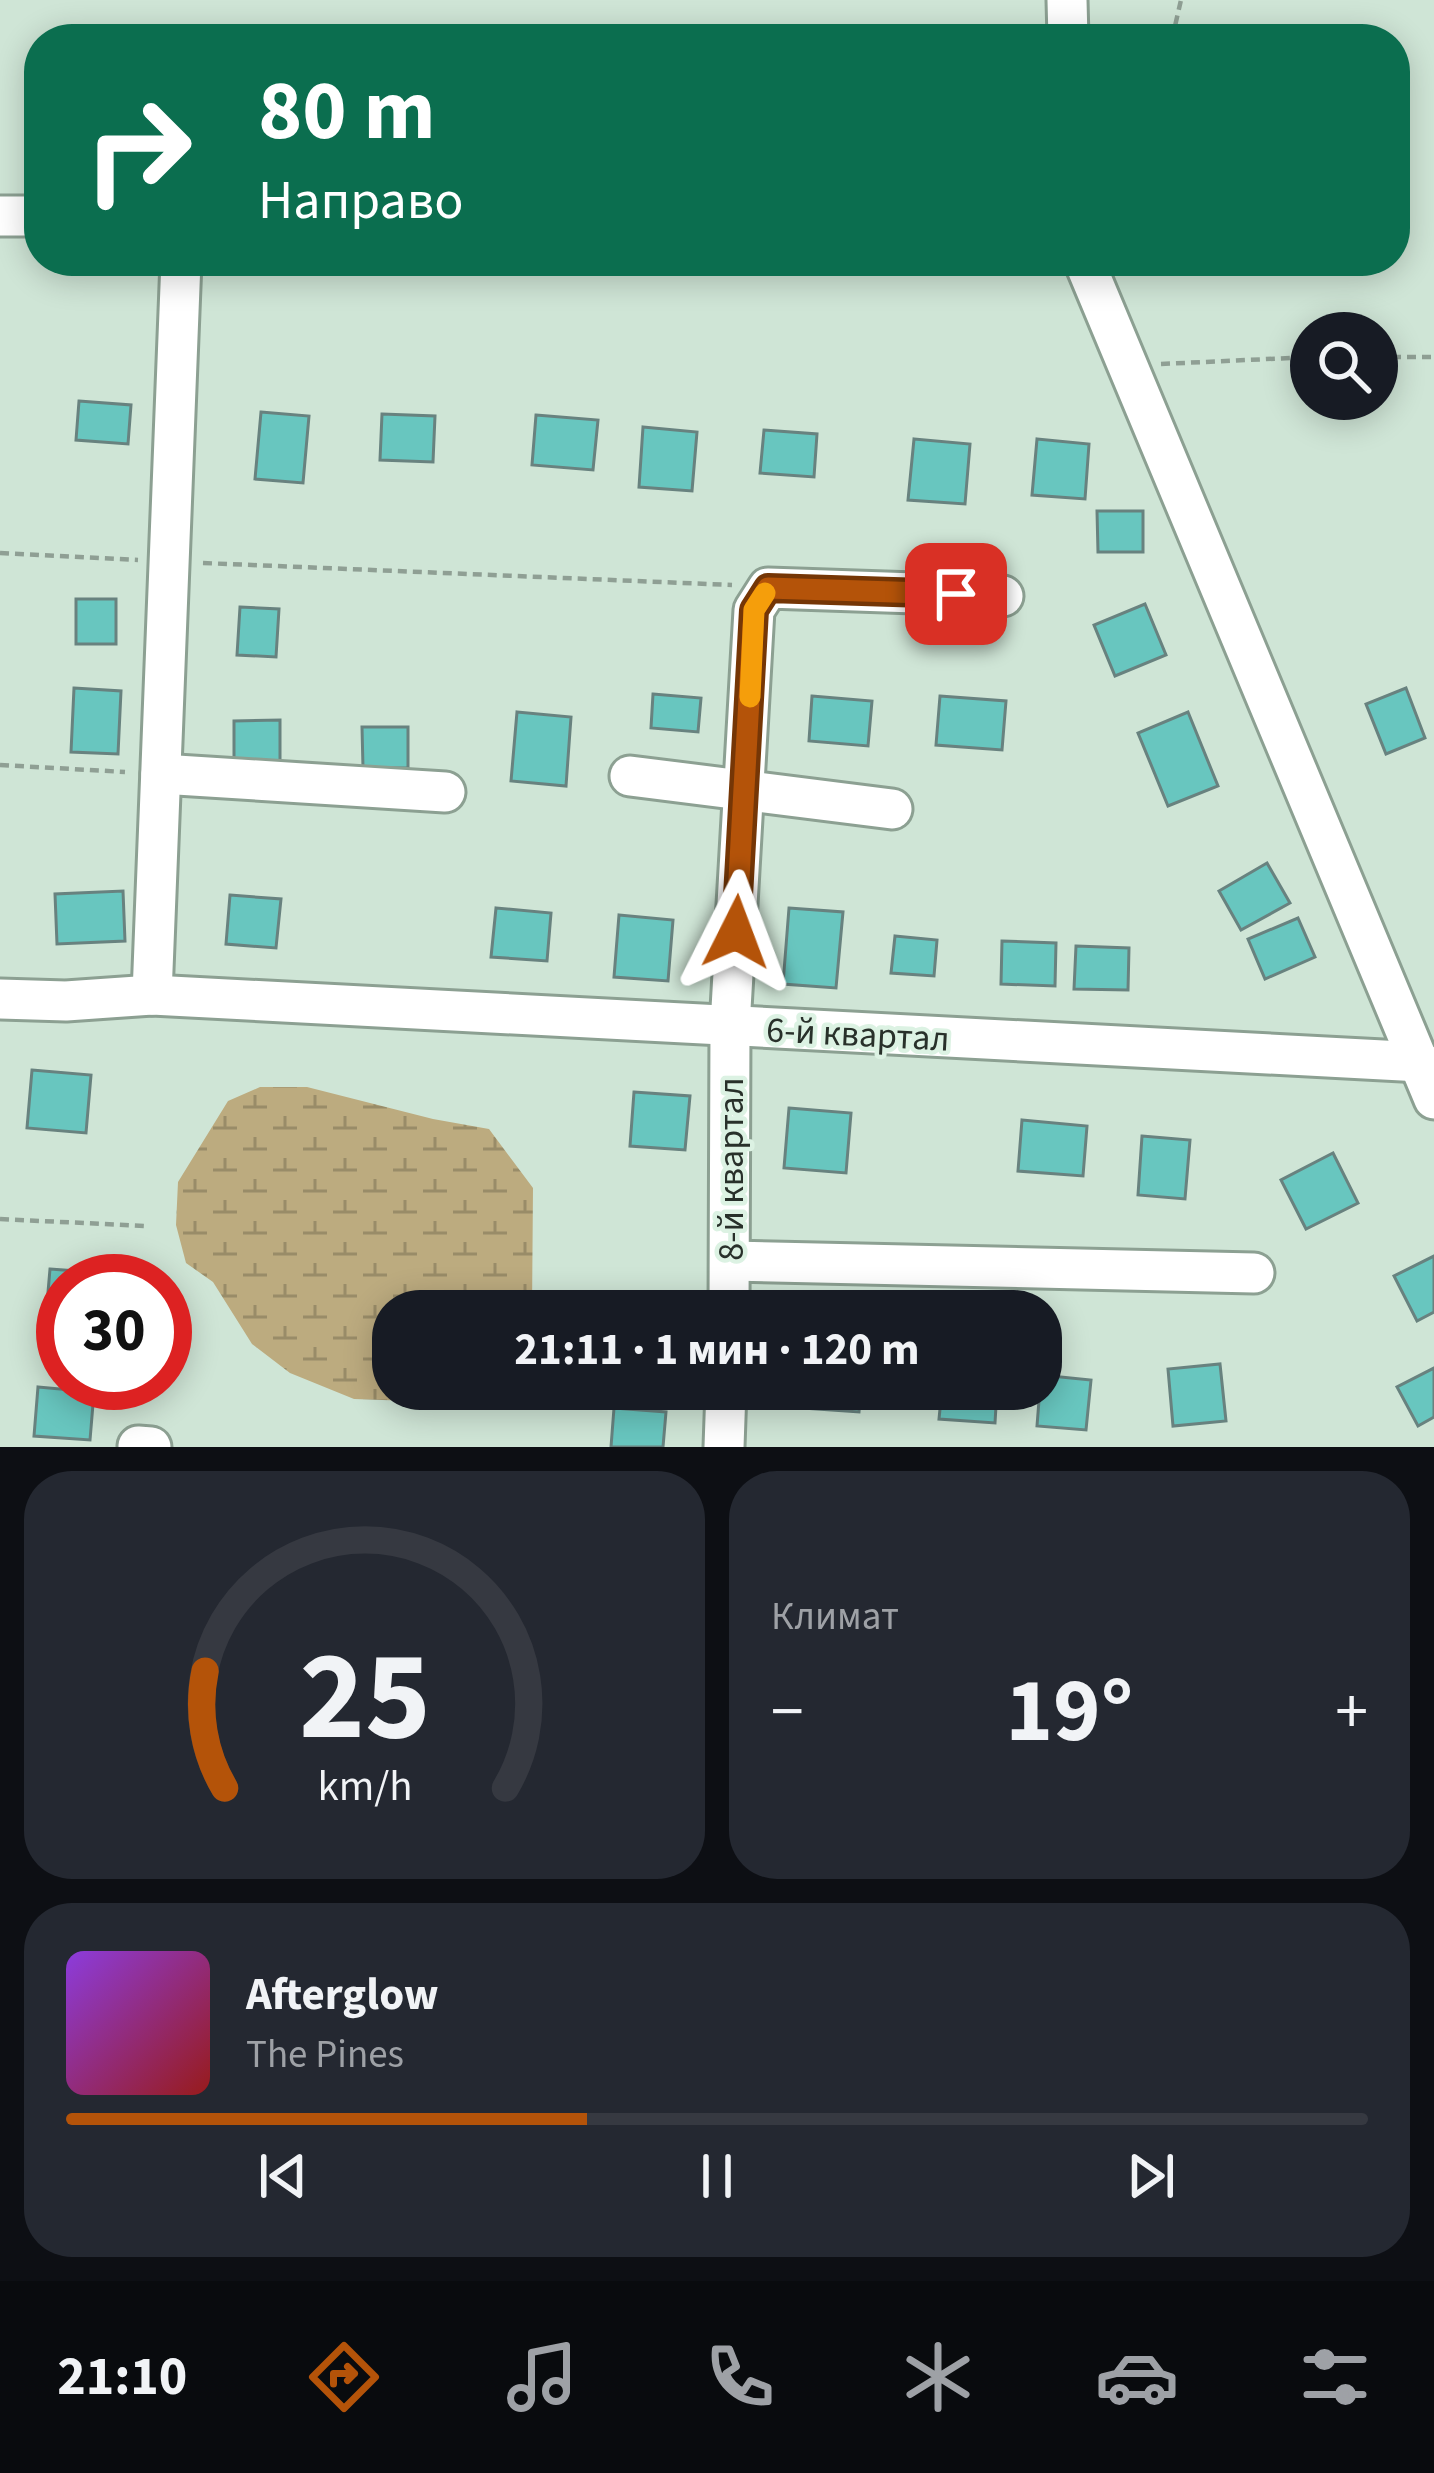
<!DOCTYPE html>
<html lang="ru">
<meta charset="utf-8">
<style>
:root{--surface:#171b24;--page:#242831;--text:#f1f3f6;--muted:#9ea1a6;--line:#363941;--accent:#b45309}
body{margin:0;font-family:"Source Sans 3",sans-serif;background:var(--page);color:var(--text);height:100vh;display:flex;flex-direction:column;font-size:45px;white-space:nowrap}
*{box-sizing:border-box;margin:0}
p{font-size:39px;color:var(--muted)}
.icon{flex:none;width:66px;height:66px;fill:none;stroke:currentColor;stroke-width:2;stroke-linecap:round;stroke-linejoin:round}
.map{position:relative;height:1447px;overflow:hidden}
.details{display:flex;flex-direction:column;gap:24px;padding:24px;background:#0d0f14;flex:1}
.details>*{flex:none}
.guide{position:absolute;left:24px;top:24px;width:1386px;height:252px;border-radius:48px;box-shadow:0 6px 30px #0003;background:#0b6e4f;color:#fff;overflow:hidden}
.buttons{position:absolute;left:1290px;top:312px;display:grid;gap:24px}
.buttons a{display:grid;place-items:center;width:108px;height:108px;border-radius:50%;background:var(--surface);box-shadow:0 6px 30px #0003;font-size:60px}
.speed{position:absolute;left:36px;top:1254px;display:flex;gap:24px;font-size:60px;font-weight:700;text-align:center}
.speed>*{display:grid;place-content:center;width:156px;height:156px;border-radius:50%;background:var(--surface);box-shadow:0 6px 30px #0003;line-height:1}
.speed .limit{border:18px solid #d22;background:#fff;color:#111}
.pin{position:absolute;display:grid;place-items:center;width:102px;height:102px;color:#fff;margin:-51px;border-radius:24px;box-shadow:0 6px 18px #0006}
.me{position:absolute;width:132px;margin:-66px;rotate:3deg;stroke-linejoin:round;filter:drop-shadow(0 0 9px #0008)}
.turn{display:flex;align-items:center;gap:42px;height:252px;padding:0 36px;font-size:54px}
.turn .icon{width:156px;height:156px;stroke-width:2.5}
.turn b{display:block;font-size:84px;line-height:102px}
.big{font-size:90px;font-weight:700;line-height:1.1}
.details .card{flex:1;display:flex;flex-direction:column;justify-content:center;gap:18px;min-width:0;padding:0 42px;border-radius:48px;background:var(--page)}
.details .dial{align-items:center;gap:0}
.dial svg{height:312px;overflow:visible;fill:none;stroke:var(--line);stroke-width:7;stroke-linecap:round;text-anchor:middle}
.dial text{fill:var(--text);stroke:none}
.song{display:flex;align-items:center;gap:36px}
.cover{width:144px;height:144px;border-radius:18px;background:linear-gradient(135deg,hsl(270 70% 55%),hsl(0 70% 35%))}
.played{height:12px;border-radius:6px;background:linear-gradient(90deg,var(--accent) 40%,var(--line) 40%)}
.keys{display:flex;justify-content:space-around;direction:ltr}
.heat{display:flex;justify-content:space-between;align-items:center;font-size:66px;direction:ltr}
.details .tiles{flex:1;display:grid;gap:24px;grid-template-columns:1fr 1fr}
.card:last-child{grid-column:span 2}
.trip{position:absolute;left:372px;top:1290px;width:690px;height:120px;border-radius:48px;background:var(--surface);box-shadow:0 6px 30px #0003;font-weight:700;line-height:120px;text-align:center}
.tabs{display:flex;height:192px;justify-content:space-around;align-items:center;background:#090b0e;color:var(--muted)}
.tabs .icon{width:84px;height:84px}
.tabs .on{color:var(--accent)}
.tabs b{font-size:54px;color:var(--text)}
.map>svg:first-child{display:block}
.wetland{fill:url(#wetland-marsh)}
.building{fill:#68c6bf;stroke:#68827f;stroke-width:3}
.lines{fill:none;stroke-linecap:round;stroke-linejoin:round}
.minor-casing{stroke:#8ca092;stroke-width:45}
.path{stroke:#8f9f94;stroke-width:4.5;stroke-dasharray:9 6;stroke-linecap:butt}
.minor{stroke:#fff;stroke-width:39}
.route-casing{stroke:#753606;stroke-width:30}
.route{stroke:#b45309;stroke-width:21}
.slow{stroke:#f59e0b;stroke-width:21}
.labels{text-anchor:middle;stroke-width:9;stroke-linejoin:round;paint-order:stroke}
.street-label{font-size:36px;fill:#28302a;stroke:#dcf2e3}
</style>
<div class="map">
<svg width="1434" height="1447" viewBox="0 0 1434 1447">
<defs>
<pattern id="wetland-marsh" width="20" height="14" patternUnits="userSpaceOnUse" patternTransform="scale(3)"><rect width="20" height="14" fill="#bcab7f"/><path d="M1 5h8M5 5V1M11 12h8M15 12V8" fill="none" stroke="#998c68"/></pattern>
</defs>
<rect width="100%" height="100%" fill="#cfe5d6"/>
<!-- wetland -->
<polygon class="wetland" points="260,1087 307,1087 433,1119 489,1129 533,1188 532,1311 393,1311 393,1389 486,1389 469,1403 354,1399 290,1373 252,1344 213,1282 186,1263 176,1225 178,1182 228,1101"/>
<!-- building -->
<g class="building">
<polygon points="79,401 131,405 128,444 76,440"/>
<polygon points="261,412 309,416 303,483 255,479"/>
<polygon points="382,414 435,416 433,462 380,460"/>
<polygon points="536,415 598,420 593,470 532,465"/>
<polygon points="643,427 697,432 692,491 639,487"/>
<polygon points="764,430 817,434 814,477 760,473"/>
<polygon points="914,439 970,444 965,504 908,500"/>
<polygon points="1037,439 1089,444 1085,499 1032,495"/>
<polygon points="1097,511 1143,511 1143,552 1098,552"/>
<rect x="76" y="599" width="40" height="45"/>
<polygon points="1145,604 1166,655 1115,676 1094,625"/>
<polygon points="240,607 279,609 276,657 237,655"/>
<polygon points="74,688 121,691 118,754 71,752"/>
<polygon points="1406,688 1425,738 1386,754 1366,704"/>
<polygon points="653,694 701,698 698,732 651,728"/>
<polygon points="812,696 872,701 868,746 809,741"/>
<polygon points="940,696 1006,701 1002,750 936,745"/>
<polygon points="517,712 571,717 566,786 511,781"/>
<polygon points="1188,712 1218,786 1168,806 1138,733"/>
<polygon points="280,720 280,761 234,762 234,721"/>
<polygon points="362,727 408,727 408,768 363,768"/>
<polygon points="1267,863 1290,903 1241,930 1219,891"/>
<polygon points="123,891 125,941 57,944 55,894"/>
<polygon points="230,895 281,899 276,948 226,944"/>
<polygon points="496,908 551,913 547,961 491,957"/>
<polygon points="789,908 843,912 836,988 783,984"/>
<polygon points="619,915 673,920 668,981 614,977"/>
<polygon points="1298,918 1315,957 1265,979 1248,939"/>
<polygon points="895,936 937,940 934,976 891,973"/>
<polygon points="1002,941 1056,943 1055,986 1001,984"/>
<polygon points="1076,946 1129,948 1128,990 1074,989"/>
<polygon points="32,1070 91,1075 86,1133 27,1128"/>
<polygon points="634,1092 690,1096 685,1150 630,1146"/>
<polygon points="789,1108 851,1113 846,1173 784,1168"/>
<polygon points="1022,1120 1087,1126 1083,1176 1018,1171"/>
<polygon points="1142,1136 1190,1140 1185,1199 1138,1195"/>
<polygon points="1333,1153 1358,1203 1306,1229 1281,1180"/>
<polygon points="1434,1256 1434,1312 1417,1321 1394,1276"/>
<polygon points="50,1269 103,1273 102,1281 63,1281 63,1329 45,1327"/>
<polygon points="1220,1364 1226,1421 1173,1426 1168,1369"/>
<polygon points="1434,1368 1434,1417 1418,1426 1397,1387"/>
<polygon points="1041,1375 1091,1380 1086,1430 1037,1426"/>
<polygon points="38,1387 94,1392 90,1440 34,1436"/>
<polygon points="806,1389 861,1389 859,1412 804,1408"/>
<polygon points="942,1389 997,1389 995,1423 939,1419"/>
<polygon points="614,1408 666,1412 663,1447 611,1447"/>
</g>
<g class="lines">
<defs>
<g id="minor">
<polyline points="1067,0 1068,39"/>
<polyline points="0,216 39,216"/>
<polyline points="1084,261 1434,1099"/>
<polyline points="161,774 445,792"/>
<polyline points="630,776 892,809"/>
<polyline points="152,995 181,261"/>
<polyline points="0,999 66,1001 152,995 1421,1062"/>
<polyline points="731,1261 1254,1273"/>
<polyline points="729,1311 730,1026 754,610 768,588 1003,596"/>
<polyline points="138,1446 151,1447"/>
<polyline points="724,1447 726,1389"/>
</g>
</defs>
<!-- minor casing -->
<use href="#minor" class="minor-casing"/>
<!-- path -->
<g class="path">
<polyline points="1172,39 1181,0"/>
<polyline points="1377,357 1434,357"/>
<polyline points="1161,364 1311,357"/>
<polyline points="0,553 138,560"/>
<polyline points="203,563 732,585"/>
<polyline points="0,765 125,772"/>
<polyline points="0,1219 145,1226"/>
</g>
<!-- minor -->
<use href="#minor" class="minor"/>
</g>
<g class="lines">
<defs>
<polyline id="route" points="736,932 754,610 768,588 956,594"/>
</defs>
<!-- route casing -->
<use href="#route" class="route-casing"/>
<!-- route -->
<use href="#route" class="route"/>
<!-- slow -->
<polyline class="slow" points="750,697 754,610 765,593"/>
</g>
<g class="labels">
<!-- street labels -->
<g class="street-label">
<text transform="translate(858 1033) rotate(3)" y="13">6-й квартал</text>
<text transform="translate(730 1169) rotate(-90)" y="13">8-й квартал</text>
</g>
</g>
</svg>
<div class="buttons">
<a><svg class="icon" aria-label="search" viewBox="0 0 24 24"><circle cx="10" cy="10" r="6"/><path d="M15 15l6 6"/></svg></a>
</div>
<div class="speed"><div class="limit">30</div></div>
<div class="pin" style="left:956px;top:594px;background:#d93025"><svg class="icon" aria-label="arrive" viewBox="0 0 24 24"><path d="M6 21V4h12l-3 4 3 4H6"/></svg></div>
<svg class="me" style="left:736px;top:932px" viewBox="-20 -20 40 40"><path d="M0-17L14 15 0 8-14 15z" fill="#b45309" stroke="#fff" stroke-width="4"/></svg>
<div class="trip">21:11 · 1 мин · 120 m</div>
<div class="guide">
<div class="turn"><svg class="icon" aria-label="right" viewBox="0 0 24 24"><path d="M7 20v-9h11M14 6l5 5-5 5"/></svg><div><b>80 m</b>Направо</div></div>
</div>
</div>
<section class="details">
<div class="tiles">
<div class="card dial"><svg viewBox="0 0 100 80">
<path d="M14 69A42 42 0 1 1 86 69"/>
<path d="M14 69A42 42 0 0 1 9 39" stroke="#b45309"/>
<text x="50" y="56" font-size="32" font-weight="700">25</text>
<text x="50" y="72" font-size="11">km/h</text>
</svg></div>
<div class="card"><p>Климат</p>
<div class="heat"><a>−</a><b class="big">19°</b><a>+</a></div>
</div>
<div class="card">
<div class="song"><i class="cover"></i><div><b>Afterglow</b><p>The Pines</p></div></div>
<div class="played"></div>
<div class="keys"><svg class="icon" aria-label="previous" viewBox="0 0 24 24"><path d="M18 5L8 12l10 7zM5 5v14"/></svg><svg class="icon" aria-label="pause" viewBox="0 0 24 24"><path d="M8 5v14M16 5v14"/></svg><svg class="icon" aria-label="next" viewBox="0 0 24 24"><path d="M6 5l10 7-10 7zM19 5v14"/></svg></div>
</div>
</div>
</section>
<nav class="tabs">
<b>21:10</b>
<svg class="icon on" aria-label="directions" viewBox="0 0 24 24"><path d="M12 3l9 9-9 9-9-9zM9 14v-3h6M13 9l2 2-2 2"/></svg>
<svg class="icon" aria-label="music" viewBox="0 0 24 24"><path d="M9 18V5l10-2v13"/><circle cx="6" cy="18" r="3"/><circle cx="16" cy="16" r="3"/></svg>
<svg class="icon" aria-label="phone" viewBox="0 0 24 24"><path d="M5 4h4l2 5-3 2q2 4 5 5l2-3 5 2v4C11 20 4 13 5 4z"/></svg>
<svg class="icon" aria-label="climate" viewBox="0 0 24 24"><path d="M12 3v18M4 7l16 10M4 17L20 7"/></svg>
<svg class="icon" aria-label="car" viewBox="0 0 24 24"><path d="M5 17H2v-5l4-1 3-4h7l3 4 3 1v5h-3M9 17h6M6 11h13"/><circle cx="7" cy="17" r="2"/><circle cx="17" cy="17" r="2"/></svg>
<svg class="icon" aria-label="filters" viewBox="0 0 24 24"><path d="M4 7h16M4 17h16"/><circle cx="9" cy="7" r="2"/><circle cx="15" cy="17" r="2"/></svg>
</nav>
